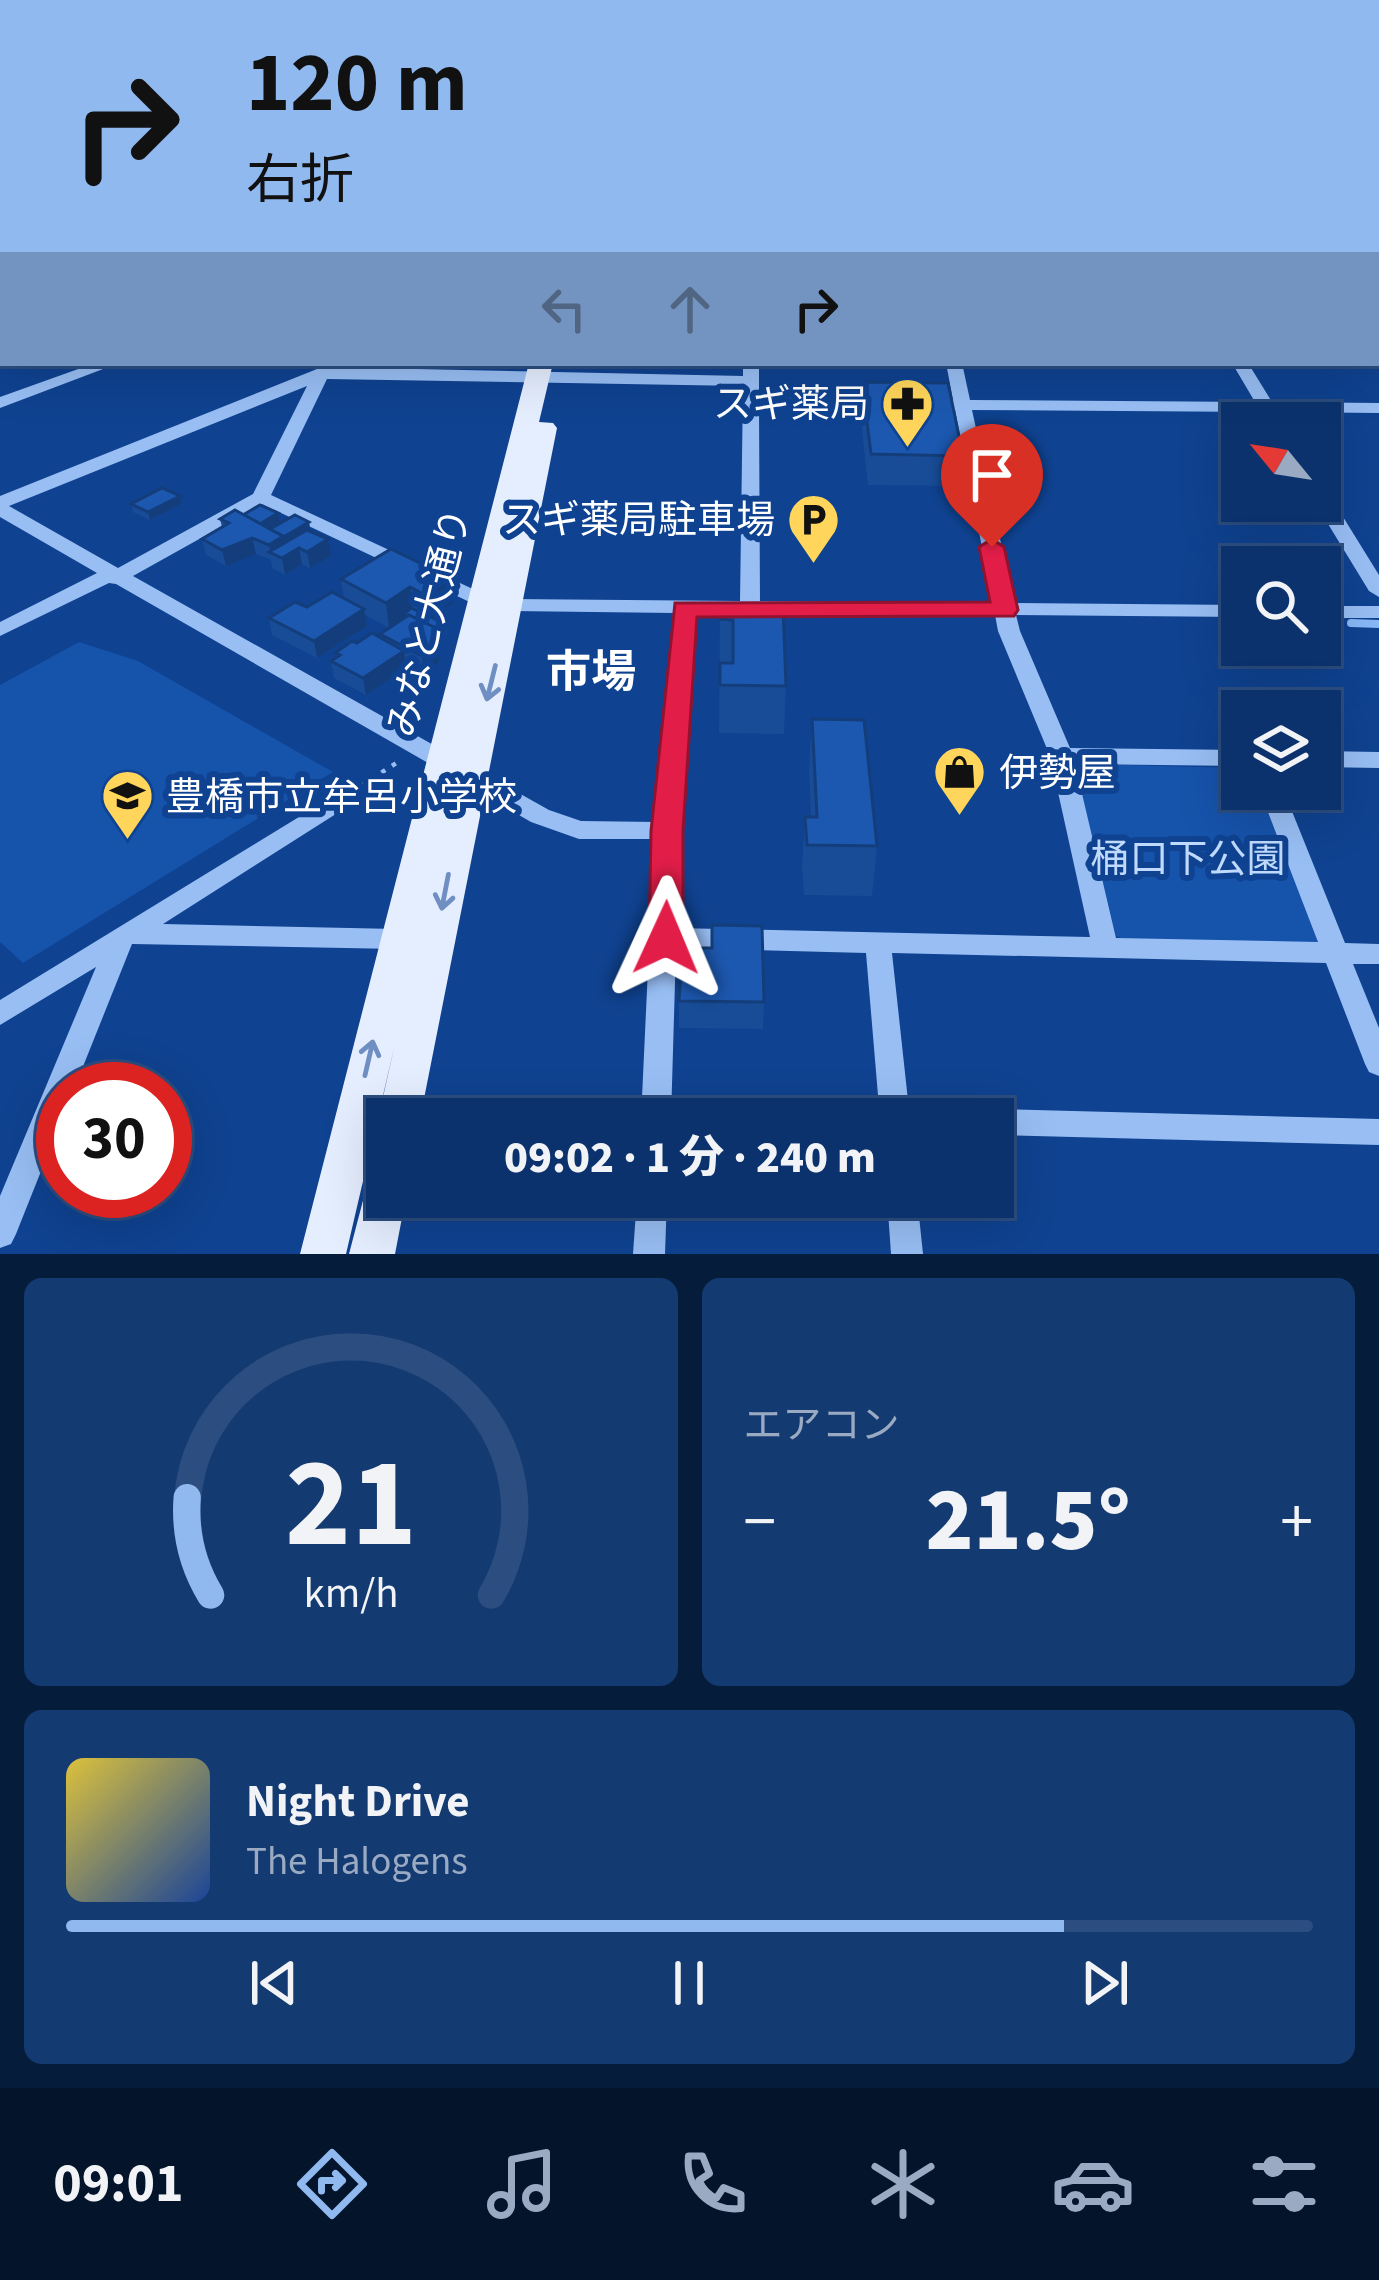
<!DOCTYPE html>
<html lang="ja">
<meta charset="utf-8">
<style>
:root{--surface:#0b326c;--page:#143a72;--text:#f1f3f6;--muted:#9aaac2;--line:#2b4d7f;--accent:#90b9f0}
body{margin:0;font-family:"Source Sans 3","Noto Sans JP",sans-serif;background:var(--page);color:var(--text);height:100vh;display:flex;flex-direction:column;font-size:45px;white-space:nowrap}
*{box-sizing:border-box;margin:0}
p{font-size:39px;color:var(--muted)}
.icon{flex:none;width:66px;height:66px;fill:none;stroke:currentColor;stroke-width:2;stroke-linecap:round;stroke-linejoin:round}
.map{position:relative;height:1254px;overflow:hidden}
.drawer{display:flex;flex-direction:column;gap:24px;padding:24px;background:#061c3b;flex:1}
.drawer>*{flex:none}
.top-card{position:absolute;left:0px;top:0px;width:1380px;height:366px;box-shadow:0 12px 48px #0002,0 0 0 3px var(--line);background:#90b9f0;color:#111;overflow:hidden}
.needle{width:78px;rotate:300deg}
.tools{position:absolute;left:1221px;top:402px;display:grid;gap:24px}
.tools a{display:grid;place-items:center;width:120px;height:120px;border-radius:0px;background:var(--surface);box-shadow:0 12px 48px #0002,0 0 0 3px var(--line);font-size:60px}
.speed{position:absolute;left:36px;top:1062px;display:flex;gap:24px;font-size:60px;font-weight:700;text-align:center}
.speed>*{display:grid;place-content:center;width:156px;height:156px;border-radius:50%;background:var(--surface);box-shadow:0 12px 48px #0002,0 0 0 3px var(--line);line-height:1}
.speed .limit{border:18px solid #d22;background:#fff;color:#111}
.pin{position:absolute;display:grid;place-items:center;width:102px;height:102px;color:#fff;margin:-123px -51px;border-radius:50% 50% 50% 0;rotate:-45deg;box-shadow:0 0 12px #0007}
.pin .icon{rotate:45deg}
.me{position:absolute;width:132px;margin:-66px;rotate:1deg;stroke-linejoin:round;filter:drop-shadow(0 0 9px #0008)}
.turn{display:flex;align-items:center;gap:42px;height:252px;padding:0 48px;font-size:54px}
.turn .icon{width:156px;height:156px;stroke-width:2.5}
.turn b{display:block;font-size:84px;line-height:102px}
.lanes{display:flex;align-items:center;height:114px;padding:0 48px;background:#0003;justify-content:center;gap:60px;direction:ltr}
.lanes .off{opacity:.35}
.big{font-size:90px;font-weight:800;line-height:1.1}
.drawer .card{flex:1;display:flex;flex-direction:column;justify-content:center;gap:18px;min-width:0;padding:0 42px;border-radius:18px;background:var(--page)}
.drawer .dial{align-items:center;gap:0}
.dial svg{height:312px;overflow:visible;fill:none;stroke:var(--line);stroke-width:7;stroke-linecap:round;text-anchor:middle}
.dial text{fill:var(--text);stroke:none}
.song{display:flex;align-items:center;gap:36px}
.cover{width:144px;height:144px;border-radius:18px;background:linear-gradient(135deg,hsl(50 70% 55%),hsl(220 70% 35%))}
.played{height:12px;border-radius:6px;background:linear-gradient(90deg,var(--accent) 80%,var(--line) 80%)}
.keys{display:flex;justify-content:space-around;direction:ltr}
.heat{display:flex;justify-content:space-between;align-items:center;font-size:66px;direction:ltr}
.drawer .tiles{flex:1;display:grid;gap:24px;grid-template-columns:1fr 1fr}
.card:last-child{grid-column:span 2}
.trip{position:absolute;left:366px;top:1098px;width:648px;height:120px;border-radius:0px;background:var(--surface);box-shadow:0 12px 48px #0002,0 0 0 3px var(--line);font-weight:800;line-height:120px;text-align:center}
.tabs{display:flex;height:192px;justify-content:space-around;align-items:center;background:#04142b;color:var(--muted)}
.tabs .icon{width:84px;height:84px}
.tabs .active{color:var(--accent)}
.tabs b{font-size:54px;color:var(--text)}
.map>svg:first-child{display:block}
.green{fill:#1653ab}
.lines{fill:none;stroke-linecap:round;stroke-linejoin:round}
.stream{stroke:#89b8f7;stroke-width:8}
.path{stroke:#98bef4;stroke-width:4.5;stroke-dasharray:4.5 8;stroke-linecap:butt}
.minor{fill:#98bef4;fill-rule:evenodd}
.major{fill:#e5eeff;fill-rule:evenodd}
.wall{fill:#184c97}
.shaded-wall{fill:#143e7b}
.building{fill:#1c58b0;stroke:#143e7b;stroke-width:3}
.oneway{stroke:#6f8fc2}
.route{fill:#e11d48;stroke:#92132f;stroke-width:3}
.labels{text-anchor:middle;stroke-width:12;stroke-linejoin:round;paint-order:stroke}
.poi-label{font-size:39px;fill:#fff;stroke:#0f4290;text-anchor:end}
.street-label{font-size:39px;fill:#fff;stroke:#0f4290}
.park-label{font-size:39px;fill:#c0dafe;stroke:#0f4290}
.quarter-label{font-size:45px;font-weight:bold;fill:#fff;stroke:#0f4290}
</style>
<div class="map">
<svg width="1379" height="1254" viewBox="0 0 1379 1254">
<rect width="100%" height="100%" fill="#0f4290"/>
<!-- green -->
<g class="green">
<polygon points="79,642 138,661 333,772 23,963 0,942 0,685"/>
<polygon points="1081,764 1242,768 1242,789 1258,789 1319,939 1313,948 1131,942 1116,936 1076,774"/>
</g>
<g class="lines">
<!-- stream -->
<polyline class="stream" points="1351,623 1379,624"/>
<!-- path -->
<polyline class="path" points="350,793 401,760"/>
<!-- minor -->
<g class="minor">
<polygon points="3,0 16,0 19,3 6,3"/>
<polygon points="377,0 387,0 386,3 376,3"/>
<polygon points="466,0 476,0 475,3 465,3"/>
<rect x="722" y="0" width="10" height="3"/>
<polygon points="866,0 876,0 877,3 867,3"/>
<polygon points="1022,0 1032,0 1033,3 1023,3"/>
<polygon points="1061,0 1071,0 1073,3 1063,3"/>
<polygon points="1129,0 1139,0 1141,3 1131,3"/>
<polygon points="1272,0 1283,0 1286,3 1275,3"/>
<polygon points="1370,0 1379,0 1379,7 1377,3"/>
<polygon points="3,18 3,24 0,25 0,19"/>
<polygon points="0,46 3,46 0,53"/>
<rect x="0" y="79" width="3" height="6"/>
<polygon points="1377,95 1379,96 1379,105 1377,104"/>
<polygon points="0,136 3,137 3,159 0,158"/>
<polygon points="3,209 3,217 0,218 0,210"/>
<rect x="1377" y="257" width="2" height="8"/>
<rect x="0" y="258" width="3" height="9"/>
<polygon points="1377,306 1379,307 1379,319 1377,318"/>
<polygon points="3,320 3,330 0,331 0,321"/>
<polygon points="95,363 119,363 0,408 0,397"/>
<path d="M743,363H759V397L886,400L895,405L886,410L759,407L760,601L993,603L955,410H924L915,405L924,400H953L946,363H962L970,400L1255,402L1232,363H1248L1272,402L1379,403V413L1278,412L1285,423H1267L1261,412L972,410L1014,603L1242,605V617L1016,615L1020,631L1070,748L1242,750V766L1075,764L1116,938L1318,942L1259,789H1283L1345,943L1379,944V964H1353L1379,1028V1076L1369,1072L1365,1064L1326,963L892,953L910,1119H880L866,953L676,948L671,1119H641L654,839H579L531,822L116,584L109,583L0,636V622L97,573L0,517V496L322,367L743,376ZM327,379L743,386L740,601L511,599L501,605L511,611L674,613L656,822L581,821L549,810L133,576L262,504L476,605H490L493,601L490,597L271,495ZM307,386L253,494L118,568L9,506ZM695,613L750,616L758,613L995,615L998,631L1050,756L1090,937L676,928L679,831Z"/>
<polygon points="1320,489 1327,491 1379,575 1379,597 1369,591 1314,501 1320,501"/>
<rect x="1320" y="606" width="59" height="12"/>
<polygon points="1320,751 1379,752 1379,768 1320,767"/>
<polygon points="330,798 339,800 342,806 339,812 163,924 397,929 406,932 410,939 406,946 397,949 132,944 74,1089 63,1089 63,1116 16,1234 11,1244 0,1248 0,1196 96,967 0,1025 0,1000"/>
<polygon points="993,1109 1379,1119 1379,1145 993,1135 993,1119 980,1119 983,1113"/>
<polygon points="637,1197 667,1197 665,1254 633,1254"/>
<polygon points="887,1197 917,1197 923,1254 891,1254"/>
</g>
<!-- major -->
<g class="major">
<rect x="568" y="0" width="14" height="3"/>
<polygon points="529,363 553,363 539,422 553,423 557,428 420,1119 387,1119 387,1133 378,1119 395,1044 346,1254 300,1254"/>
<polygon points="387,1161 387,1197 406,1197 395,1254 349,1254 372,1166"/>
</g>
</g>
<!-- wall -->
<g class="wall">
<polygon points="862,382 963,456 960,486 868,485 860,411"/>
<polygon points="131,504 181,504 150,520 133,512"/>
<polygon points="278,513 280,522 268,528 309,522 310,530 328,539 331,556 310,568 302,564 285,575 272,568 271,560 256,554 226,566 206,555 202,539 222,527 220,519 243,515"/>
<polygon points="391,549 453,603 431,618 446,624 447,633 438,664 424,673 405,664 406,668 366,695 334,678 331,661 336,658 335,653 357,643 380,637 380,634 389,628 365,615 367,626 317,658 272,635 269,618 344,598 341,579"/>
<polygon points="720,606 786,686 784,734 719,733"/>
<polygon points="812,719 877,846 872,896 804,895 802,867 805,817 811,817 809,768"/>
<polygon points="679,1001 764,1002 763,1029 679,1028"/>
</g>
<!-- shaded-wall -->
<g class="shaded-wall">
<polygon points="180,496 181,504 150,520 148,512"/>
<polygon points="278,513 280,522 259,534 257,526"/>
<polygon points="309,522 310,530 271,553 269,545"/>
<polygon points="252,538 256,554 226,566 222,550"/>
<polygon points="328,539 331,556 310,568 307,552"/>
<polygon points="299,548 302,564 285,575 282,558"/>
<polygon points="450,578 453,603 428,620 425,595"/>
<polygon points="410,587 413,612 404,614 405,618 389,628 386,603"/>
<polygon points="364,609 367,626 317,658 314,641"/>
<polygon points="440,630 442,647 438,664 424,673 422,656"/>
<polygon points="404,651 406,668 366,695 363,678"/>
</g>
<!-- building -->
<g class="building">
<polygon points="862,382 948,383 963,456 871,454"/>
<polygon points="162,488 180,496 148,512 131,504"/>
<polygon points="260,505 278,513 260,524 243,515"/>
<polygon points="235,510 283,536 269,545 252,538 222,550 202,539 229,523 220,519"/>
<polygon points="295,515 309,522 282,538 283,536 270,529"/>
<polygon points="307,530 328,539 307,552 299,548 282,558 269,552"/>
<polygon points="391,549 450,578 425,595 410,587 386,603 341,579"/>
<polygon points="332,592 364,609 314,641 269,618 295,602 307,607"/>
<polygon points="720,606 783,607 786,686 720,685 720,663 733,663 733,620 720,619"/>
<polygon points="411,608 446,624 442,637 440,630 404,614"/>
<polygon points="409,615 440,630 436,647 422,656 380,634"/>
<polygon points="372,633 404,651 363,678 331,661 340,655 335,653 352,641 357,643"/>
<polygon points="812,719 864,720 877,846 807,845 805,817 817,817"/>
<polygon points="712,925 762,926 764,1002 679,1001 681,969 690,970 691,948 712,948"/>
</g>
<!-- one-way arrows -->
<defs><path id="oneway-shaft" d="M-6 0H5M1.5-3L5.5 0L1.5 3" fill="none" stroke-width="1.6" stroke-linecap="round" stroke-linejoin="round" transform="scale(3)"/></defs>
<g class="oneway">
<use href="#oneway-shaft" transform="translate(491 683) rotate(104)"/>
<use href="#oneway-shaft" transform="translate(445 892) rotate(101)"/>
<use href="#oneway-shaft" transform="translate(369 1058) rotate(-77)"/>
</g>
<!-- route -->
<polygon class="route" points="992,539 1004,547 1018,610 1014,616 697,617 683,831 683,938 678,947 666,950 654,947 649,938 651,831 675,603 990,602 979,547"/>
<!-- icons -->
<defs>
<symbol id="pharmacy-pin" viewBox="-11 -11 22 30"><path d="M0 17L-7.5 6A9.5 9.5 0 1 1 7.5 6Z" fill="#ffd65b" stroke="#0f4290"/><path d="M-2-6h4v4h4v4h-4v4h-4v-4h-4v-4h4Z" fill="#111"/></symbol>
<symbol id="parking-pin" viewBox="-11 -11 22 30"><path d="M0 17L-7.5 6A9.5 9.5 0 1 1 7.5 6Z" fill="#ffd65b" stroke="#0f4290"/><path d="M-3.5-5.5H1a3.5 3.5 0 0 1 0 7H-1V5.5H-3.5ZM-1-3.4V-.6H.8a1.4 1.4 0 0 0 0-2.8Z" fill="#111"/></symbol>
<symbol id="shop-pin" viewBox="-11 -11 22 30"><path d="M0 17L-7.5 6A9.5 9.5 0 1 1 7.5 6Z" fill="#ffd65b" stroke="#0f4290"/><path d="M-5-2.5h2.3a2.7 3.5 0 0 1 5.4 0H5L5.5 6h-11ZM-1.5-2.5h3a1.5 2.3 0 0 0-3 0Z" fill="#111"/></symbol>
<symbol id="school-pin" viewBox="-11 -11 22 30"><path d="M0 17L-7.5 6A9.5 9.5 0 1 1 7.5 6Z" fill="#ffd65b" stroke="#0f4290"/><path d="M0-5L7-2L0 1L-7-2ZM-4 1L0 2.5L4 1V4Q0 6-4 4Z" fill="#111"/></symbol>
</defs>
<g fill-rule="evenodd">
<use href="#pharmacy-pin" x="878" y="374" width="59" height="81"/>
<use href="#parking-pin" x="784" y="490" width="59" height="81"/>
<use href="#shop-pin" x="930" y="742" width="59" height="81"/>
<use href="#school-pin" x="98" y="766" width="59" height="81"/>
</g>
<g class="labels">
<!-- poi labels -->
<g class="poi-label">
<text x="869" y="417">スギ薬局</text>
<text x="775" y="533">スギ薬局駐車場</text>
<text x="999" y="786" text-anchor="start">伊勢屋</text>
<text x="166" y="810" text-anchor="start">豊橋市立牟呂小学校</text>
</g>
<!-- street labels -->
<g class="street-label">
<text transform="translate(428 622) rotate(-76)" y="14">みなと大通り</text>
</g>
<!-- park labels -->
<g class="park-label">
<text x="1188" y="872">桶口下公園</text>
</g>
<!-- quarter labels -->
<g class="quarter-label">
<text x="591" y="687">市場</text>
</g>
</g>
</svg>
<div class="tools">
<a><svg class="needle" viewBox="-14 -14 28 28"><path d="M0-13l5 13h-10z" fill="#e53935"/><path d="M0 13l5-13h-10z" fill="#9aaac2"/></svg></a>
<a><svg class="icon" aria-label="search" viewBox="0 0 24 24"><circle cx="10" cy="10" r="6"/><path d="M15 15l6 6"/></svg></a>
<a><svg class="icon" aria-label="layers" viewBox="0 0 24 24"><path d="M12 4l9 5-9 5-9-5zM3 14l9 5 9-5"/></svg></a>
</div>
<div class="speed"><div class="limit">30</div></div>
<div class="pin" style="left:992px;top:547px;background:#d93025"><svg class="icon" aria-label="arrive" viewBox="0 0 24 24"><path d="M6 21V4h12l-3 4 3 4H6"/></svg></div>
<svg class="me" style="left:666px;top:938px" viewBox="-20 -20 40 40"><path d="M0-17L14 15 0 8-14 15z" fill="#e11d48" stroke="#fff" stroke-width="4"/></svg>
<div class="trip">09:02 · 1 分 · 240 m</div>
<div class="top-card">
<div class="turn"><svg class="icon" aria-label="right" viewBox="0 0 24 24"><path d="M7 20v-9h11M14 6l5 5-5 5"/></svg><div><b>120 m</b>右折</div></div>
<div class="lanes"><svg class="icon off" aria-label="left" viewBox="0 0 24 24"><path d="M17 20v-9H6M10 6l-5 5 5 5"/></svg><svg class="icon off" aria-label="ahead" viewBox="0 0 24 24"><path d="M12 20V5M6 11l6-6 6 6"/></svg><svg class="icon" aria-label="right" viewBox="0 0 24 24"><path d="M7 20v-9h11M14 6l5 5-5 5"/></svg></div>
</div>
</div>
<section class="drawer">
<div class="tiles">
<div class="card dial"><svg viewBox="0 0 100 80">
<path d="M14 69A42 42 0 1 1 86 69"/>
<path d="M14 69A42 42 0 0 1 8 44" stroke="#90b9f0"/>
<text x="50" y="56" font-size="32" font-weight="700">21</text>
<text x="50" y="72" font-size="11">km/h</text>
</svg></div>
<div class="card"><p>エアコン</p>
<div class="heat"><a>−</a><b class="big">21.5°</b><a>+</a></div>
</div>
<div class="card">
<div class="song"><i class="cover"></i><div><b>Night Drive</b><p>The Halogens</p></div></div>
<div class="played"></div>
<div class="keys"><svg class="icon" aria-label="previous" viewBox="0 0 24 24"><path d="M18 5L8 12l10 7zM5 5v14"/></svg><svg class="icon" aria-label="pause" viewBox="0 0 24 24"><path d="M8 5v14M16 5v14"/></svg><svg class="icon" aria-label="next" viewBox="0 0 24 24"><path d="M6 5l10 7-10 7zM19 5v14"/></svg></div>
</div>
</div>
</section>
<nav class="tabs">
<b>09:01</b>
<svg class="icon active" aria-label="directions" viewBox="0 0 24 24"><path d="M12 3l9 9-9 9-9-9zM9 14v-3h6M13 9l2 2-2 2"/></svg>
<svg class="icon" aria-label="music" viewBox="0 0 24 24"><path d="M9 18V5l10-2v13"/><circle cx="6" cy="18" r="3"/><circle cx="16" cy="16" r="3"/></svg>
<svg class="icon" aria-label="phone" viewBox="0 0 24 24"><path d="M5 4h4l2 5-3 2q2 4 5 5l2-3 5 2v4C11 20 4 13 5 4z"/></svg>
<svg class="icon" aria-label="climate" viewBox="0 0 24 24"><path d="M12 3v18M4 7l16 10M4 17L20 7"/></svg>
<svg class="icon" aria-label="car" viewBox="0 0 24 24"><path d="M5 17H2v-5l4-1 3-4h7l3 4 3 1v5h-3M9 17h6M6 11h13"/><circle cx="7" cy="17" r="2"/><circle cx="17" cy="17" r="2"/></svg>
<svg class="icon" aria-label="filters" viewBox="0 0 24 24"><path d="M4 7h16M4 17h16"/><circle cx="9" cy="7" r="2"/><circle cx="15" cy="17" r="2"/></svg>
</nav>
